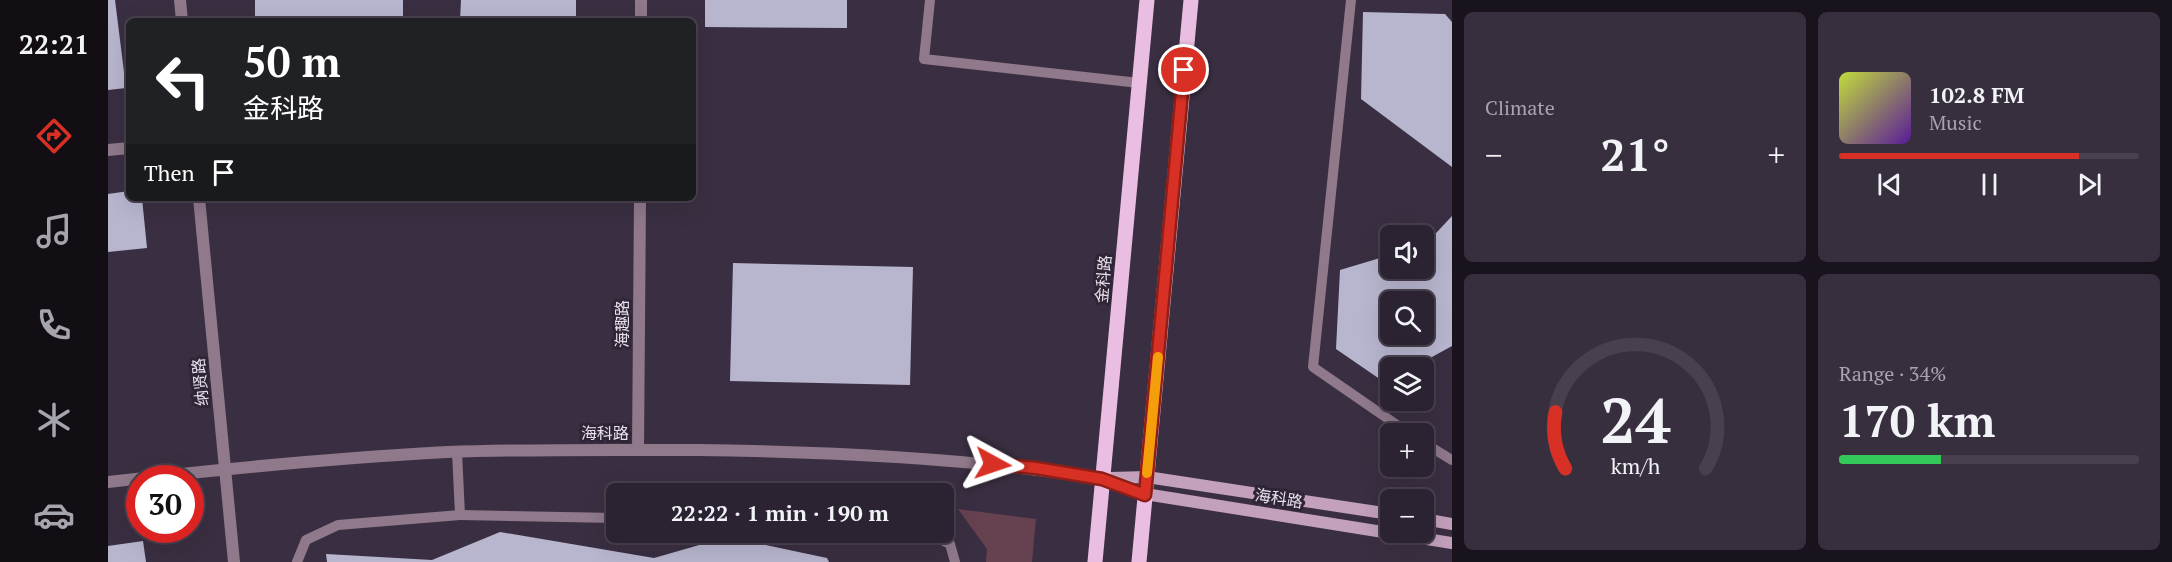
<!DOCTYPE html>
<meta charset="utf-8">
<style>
:root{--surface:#2c2332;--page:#382f3e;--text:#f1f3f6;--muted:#a6a4ac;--line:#48404d;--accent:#d93025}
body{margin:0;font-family:"PT Serif","Noto Sans SC",serif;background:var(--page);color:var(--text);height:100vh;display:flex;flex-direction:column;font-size:22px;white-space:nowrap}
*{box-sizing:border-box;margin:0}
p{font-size:20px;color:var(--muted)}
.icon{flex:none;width:33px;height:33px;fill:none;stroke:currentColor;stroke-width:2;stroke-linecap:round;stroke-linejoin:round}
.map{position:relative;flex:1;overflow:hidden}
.panel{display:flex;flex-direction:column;gap:12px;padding:12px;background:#18131c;width:720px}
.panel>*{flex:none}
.banner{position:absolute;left:18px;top:18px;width:570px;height:183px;border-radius:9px;box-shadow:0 6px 24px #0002,0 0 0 2px var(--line);background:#202124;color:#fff;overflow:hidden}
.fabs{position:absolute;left:1272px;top:225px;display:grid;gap:12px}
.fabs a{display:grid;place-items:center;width:54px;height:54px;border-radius:9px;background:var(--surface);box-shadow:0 6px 24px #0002,0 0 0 2px var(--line);font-size:30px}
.speed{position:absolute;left:18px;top:465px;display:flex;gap:12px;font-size:30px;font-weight:700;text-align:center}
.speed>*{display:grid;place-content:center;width:78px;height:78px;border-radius:50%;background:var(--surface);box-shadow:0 6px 24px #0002,0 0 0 2px var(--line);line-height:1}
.speed .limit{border:9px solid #d22;background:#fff;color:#111}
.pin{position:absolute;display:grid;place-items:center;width:51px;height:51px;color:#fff;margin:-26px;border:3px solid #fff;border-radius:50%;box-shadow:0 2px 6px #0007}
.me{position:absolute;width:66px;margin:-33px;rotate:95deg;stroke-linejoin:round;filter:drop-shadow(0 0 4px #0008)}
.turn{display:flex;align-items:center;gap:21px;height:126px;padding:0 18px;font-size:27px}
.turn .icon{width:78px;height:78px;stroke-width:2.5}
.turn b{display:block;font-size:42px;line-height:51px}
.then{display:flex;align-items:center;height:57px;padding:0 18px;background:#0003;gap:12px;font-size:22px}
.big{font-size:45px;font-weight:800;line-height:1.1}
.panel .widget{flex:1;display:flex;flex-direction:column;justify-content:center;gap:9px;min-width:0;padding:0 21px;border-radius:9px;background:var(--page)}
.panel .dial{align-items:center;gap:0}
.dial svg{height:156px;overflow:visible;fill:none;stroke:var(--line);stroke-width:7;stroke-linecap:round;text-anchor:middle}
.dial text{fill:var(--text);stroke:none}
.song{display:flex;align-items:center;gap:18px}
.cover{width:72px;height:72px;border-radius:9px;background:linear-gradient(135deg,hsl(70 70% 55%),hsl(270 70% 35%))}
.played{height:6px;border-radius:3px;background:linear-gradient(90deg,var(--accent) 80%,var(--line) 80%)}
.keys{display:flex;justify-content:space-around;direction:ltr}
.heat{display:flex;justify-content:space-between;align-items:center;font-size:33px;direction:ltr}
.charge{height:9px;border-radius:4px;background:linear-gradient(90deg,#34c759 34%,var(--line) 0)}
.panel .tiles{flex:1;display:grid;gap:12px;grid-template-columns:repeat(2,1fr)}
.trip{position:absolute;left:498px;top:483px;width:348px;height:60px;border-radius:9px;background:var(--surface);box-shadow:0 6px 24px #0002,0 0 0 2px var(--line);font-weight:800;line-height:60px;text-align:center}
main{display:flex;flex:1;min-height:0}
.dock{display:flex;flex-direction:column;width:108px;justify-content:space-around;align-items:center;background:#120e14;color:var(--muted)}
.dock .icon{width:42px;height:42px}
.dock .selected{color:var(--accent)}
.dock b{font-size:27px;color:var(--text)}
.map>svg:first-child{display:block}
.green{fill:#664250}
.building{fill:#b8b6cf;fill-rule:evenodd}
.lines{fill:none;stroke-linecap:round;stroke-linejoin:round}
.lane{stroke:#8f798b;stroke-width:10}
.street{stroke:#8f798b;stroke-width:12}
.secondary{stroke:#c3a0bc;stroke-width:12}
.primary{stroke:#eabee2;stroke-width:15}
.route-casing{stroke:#8d1f18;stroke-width:15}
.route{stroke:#d93025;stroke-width:10}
.slow{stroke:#f59e0b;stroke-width:10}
.labels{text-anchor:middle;stroke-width:6;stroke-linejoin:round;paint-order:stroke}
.street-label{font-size:16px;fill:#e6e0ec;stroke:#302537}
</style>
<main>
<nav class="dock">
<b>22:21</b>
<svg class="icon selected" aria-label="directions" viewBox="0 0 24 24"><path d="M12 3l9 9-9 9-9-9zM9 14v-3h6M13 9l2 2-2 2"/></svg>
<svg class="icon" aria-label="music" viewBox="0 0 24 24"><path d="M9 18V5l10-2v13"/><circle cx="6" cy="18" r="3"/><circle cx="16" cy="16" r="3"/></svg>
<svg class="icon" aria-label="phone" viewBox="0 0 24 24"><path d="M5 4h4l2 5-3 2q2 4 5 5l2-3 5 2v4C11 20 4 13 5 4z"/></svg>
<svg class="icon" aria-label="climate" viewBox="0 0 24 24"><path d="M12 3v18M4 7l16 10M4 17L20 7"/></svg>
<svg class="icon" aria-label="car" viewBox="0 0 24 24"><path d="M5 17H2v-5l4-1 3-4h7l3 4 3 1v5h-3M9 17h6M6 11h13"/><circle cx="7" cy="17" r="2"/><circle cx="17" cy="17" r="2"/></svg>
</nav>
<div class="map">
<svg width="1344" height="562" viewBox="0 0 1344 562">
<rect width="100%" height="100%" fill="#3a2f42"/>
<!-- green -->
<polygon class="green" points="850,509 928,519 924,562 878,562 879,549"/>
<!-- building -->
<g class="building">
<polygon points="0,0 7,0 18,88 0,90"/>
<rect x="147" y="0" width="148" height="21"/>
<polygon points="353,0 468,0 468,21 352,21"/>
<polygon points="597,0 739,0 739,28 597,27"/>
<polygon points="1255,12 1337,14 1344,22 1344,167 1253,99"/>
<polygon points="21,191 21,198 34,198 39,248 0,252 0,194"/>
<path d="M1344,216V346L1304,368H1282V379L1276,382L1228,349L1232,270L1282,255V268H1316V246ZM1282,302H1316V334H1282Z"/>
<polygon points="625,263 805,267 802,385 622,381"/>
<polygon points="392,532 546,558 619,537 719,558 721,562 219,562 218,554 324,560"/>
<polygon points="35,541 38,562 0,562 0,546"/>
</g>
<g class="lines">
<!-- lane -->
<g class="lane">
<polyline points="822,0 816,59 1031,83"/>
<polyline points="1243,0 1205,367 1302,434"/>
<polyline points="1316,443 1344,460"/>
<polyline points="352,515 508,518"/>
<polyline points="818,532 842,544 847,562"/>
<polyline points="189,562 198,540 230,525 352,515 349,452"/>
</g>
<!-- street -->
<g class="street">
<polyline points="72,0 74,21"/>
<polyline points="533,21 533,0"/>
<polyline points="0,150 21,148"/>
<polyline points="91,198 126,562"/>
<polyline points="530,450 532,198"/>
<path d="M0,482C113,469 226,458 339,452C423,449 506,450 590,450C725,452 861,458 994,479"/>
</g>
<!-- secondary -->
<g class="secondary">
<polyline points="1002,478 1039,477 1282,514"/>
<polyline points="994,479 1037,494 1344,543"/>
<polyline points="1316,519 1344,524"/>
</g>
<!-- primary -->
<g class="primary">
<polyline points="987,562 1039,0"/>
<polyline points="1031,562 1083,0"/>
</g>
</g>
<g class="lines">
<defs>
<polyline id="route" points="885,464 928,468 994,479 1037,495 1076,70"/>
</defs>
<!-- route casing -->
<use href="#route" class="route-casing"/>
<!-- route -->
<use href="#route" class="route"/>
<!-- slow -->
<polyline class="slow" points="1039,473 1050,357"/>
</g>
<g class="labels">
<!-- street labels -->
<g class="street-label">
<text transform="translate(995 279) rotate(-85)" y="6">金科路</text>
<text transform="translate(514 324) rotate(-90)" y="6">海趣路</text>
<text transform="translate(92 382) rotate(-95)" y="6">纳贤路</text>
<text x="497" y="439">海科路</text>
<text transform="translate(1171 498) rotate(9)" y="6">海科路</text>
</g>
</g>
</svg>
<div class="fabs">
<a><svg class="icon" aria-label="sound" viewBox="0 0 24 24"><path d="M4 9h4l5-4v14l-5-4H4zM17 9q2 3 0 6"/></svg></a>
<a><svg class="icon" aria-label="search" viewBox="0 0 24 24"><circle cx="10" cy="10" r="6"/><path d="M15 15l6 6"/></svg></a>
<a><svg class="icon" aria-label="layers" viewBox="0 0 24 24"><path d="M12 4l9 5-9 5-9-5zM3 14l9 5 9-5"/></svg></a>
<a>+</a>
<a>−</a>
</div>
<div class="speed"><div class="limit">30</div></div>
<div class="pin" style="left:1076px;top:70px;background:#d93025"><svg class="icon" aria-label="arrive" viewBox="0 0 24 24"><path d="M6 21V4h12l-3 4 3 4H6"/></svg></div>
<svg class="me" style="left:885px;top:464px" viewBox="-20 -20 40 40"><path d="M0-17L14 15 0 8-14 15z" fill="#d93025" stroke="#fff" stroke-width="4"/></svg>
<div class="trip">22:22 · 1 min · 190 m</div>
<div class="banner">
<div class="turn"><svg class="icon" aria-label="left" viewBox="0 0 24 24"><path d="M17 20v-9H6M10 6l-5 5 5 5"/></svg><div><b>50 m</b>金科路</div></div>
<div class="then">Then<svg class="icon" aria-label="arrive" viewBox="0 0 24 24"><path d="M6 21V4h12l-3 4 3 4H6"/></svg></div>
</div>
</div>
<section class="panel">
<div class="tiles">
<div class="widget"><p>Climate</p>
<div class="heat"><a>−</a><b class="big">21°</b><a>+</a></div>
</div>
<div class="widget">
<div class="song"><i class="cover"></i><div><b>102.8 FM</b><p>Music</p></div></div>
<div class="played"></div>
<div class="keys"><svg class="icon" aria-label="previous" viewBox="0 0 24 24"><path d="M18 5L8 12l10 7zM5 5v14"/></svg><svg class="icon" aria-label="pause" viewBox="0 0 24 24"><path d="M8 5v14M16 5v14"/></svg><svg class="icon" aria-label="next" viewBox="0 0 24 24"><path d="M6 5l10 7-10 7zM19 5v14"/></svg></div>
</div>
<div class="widget dial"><svg viewBox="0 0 100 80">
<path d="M14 69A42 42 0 1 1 86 69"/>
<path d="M14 69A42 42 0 0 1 9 40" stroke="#d93025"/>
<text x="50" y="56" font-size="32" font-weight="700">24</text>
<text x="50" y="72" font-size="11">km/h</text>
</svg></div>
<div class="widget"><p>Range · 34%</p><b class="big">170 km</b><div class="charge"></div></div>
</div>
</section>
</main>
